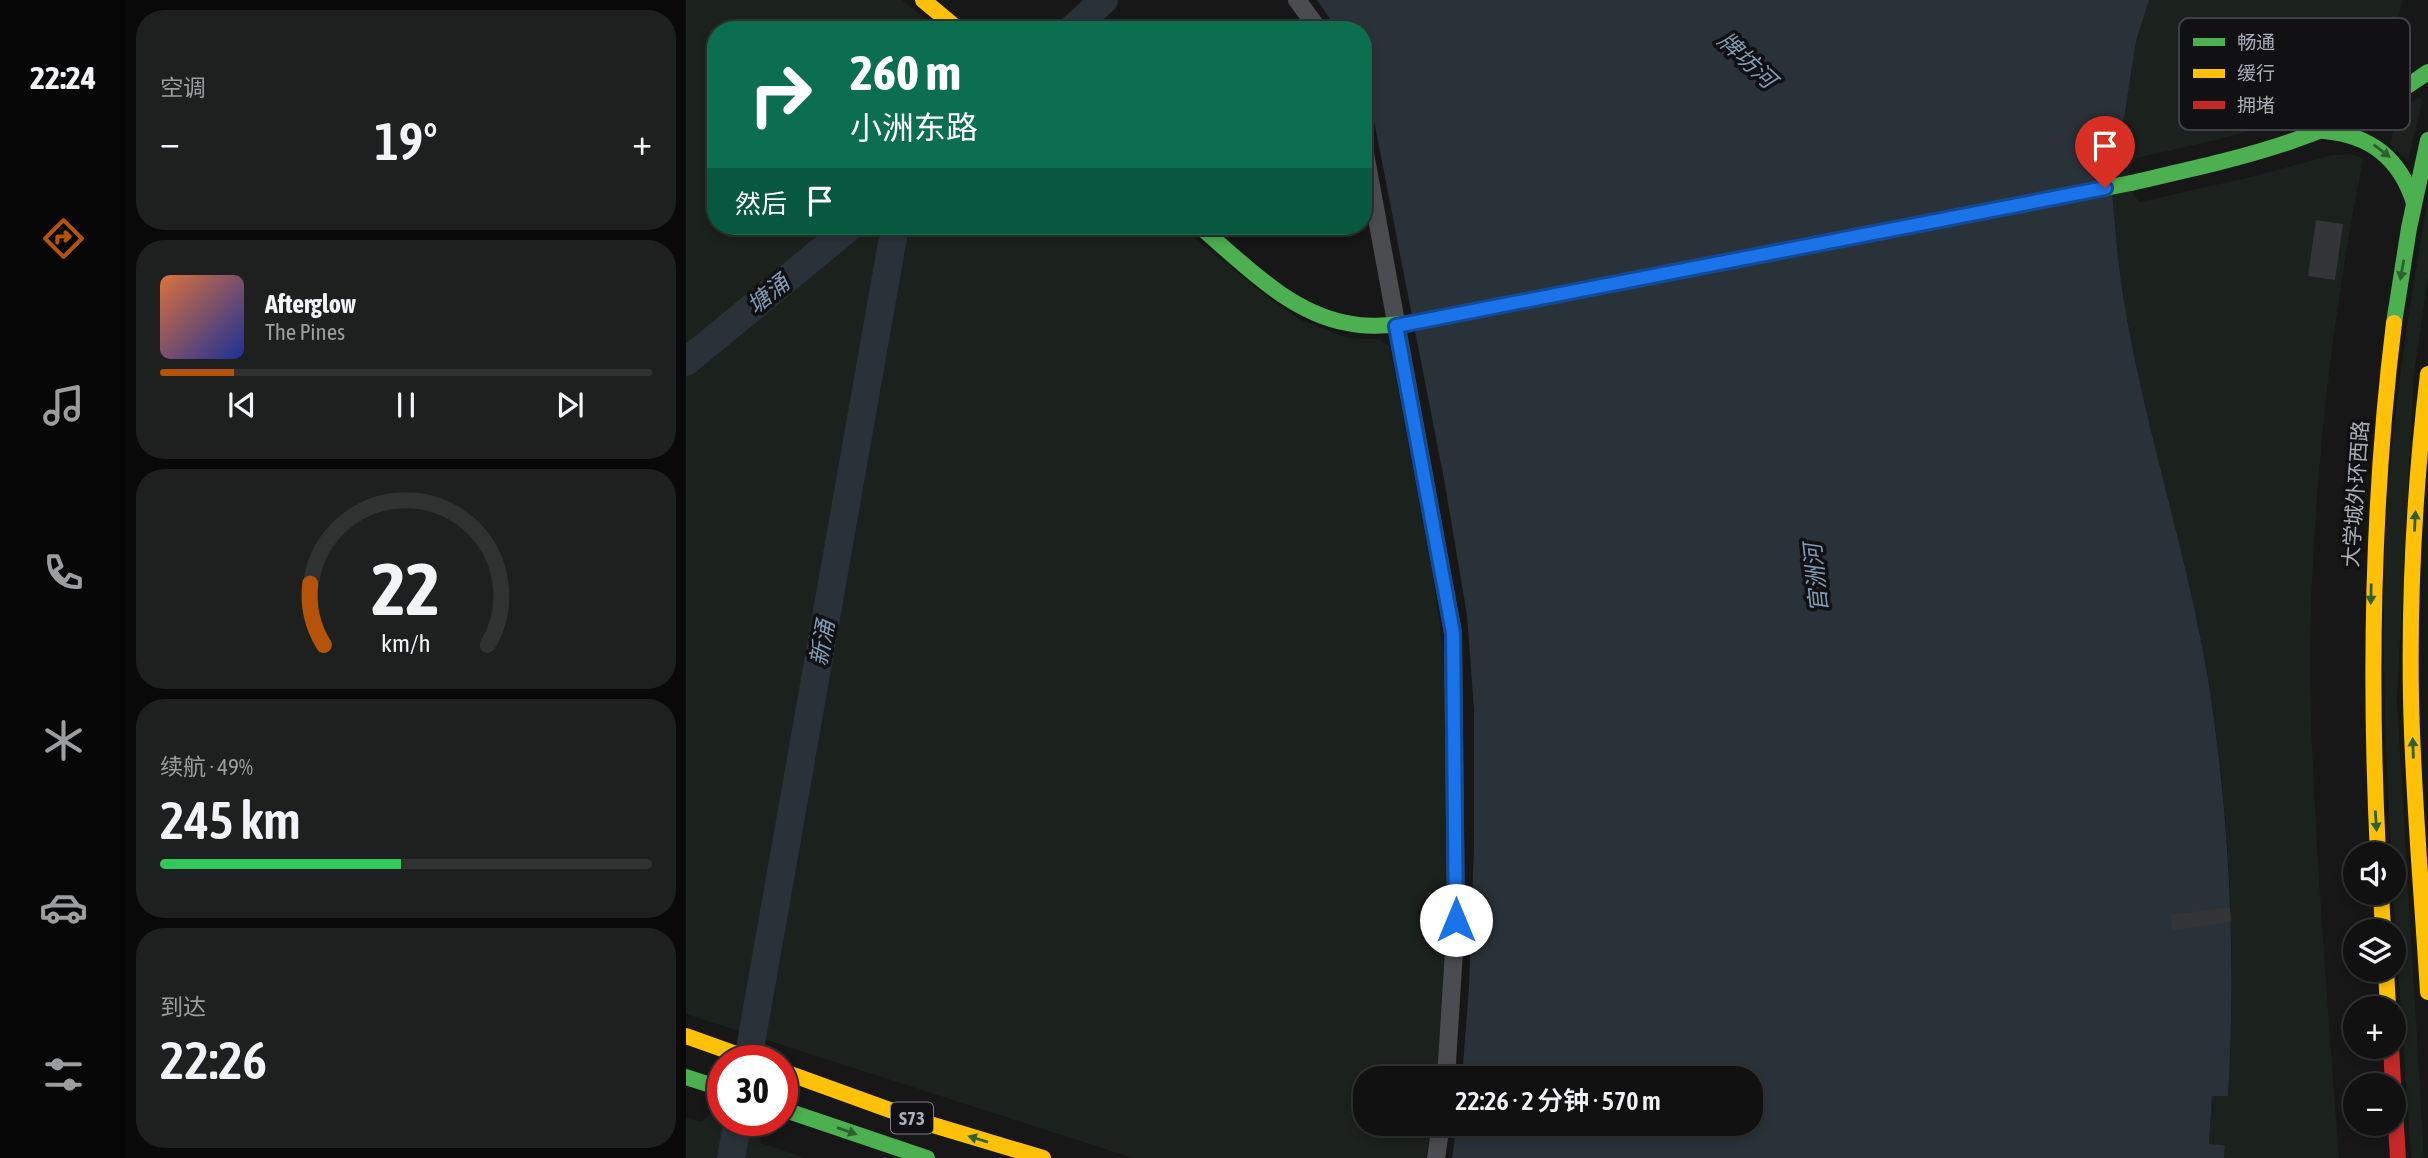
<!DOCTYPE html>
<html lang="zh">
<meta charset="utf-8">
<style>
:root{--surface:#111;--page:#1e1f1f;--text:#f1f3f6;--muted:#9c9d9f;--line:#303131;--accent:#b45309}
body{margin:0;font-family:"Asap Condensed","Noto Sans SC",sans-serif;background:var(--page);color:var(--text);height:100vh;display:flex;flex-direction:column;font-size:26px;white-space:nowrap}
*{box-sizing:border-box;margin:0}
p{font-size:23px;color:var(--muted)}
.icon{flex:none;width:38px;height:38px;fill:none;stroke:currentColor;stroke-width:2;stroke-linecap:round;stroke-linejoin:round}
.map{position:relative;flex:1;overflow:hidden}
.drawer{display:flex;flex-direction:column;gap:10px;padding:10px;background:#090909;width:560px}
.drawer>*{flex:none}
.banner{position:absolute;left:21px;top:21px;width:665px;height:214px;border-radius:28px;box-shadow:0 4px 10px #0003,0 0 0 2px var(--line);background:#0b6e4f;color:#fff;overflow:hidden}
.fabs{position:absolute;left:1657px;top:842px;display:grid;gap:14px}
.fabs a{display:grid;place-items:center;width:63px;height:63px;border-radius:50%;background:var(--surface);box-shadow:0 4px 10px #0003,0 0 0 2px var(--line);font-size:35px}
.speed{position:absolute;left:21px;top:1045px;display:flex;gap:14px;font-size:35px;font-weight:700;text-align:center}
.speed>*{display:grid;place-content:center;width:91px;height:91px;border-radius:50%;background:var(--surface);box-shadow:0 4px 10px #0003,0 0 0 2px var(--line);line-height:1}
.speed .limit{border:10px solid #d22;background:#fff;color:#111}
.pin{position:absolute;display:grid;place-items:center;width:60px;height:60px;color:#fff;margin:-72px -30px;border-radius:50% 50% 50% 0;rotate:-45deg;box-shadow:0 0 7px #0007}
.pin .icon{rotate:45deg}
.me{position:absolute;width:77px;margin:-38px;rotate:0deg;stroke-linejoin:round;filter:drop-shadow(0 0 5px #0008)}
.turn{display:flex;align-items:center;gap:24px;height:147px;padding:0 28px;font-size:32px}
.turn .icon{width:91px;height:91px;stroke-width:2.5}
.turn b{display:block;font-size:49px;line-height:60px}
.then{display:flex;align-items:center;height:66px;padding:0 28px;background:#0003;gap:14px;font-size:26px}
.big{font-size:52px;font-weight:600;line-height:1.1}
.drawer .widget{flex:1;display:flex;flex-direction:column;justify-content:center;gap:10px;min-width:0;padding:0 24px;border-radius:28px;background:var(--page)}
.drawer .dial{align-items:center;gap:0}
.dial svg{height:182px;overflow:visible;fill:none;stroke:var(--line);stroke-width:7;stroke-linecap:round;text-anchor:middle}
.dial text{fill:var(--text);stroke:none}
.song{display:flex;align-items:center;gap:21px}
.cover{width:84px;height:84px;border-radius:10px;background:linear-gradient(135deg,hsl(20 70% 55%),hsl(230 70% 35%))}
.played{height:7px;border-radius:4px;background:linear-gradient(90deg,var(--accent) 15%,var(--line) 15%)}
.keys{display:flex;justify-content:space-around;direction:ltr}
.heat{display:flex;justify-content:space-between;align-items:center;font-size:38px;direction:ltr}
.charge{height:10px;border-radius:5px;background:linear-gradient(90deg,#34c759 49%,var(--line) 0)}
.trip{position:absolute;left:667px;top:1066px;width:410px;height:70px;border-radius:28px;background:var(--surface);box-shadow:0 4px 10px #0003,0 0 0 2px var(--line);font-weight:600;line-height:70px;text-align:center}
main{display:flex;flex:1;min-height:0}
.tabs{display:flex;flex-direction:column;width:126px;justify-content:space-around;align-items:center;background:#070707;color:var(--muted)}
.tabs .icon{width:49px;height:49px}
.tabs .active{color:var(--accent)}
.tabs b{font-size:32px;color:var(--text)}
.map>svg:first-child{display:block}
.green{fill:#1b211c}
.water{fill:#2a3239}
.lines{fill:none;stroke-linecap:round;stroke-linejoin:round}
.river{stroke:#2a3239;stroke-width:28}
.building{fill:#343537}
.street{stroke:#4b4c50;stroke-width:18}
.fast{stroke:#4caf50;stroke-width:16}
.slow{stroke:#ffc107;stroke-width:16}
.jam{stroke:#c62828;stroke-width:16}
.fast-bridge{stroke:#4caf50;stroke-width:16}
.jam-bridge{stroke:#c62828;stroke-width:16}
.oneway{fill:#2e6032}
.route-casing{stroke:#114b97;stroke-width:18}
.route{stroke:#1a73e8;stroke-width:12}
.labels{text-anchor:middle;stroke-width:7;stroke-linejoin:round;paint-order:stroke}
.shield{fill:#111113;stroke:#7b7e86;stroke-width:2}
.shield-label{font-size:19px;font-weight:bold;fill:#a8adb8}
.street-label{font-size:21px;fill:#a8adb8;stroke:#111113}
.water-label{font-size:23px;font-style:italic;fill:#7f9bb3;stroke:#111113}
.key{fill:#111113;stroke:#3e4045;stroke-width:2}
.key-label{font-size:19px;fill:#a8adb8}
</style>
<main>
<nav class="tabs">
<b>22:24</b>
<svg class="icon active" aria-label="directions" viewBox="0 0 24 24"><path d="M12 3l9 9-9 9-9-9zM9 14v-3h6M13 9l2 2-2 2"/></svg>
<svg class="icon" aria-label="music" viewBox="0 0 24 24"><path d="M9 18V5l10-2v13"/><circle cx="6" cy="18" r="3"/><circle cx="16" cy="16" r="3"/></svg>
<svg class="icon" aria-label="phone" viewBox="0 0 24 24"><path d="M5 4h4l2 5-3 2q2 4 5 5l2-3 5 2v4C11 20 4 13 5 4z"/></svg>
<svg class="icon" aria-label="climate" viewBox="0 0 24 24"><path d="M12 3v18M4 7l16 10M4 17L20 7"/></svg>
<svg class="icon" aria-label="car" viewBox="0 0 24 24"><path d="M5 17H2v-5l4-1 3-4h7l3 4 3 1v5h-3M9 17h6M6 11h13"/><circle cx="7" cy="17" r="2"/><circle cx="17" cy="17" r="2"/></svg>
<svg class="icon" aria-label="filters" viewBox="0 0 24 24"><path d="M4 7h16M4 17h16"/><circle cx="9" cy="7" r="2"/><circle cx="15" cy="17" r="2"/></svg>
</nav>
<section class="drawer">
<div class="widget"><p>空调</p>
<div class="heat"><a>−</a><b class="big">19°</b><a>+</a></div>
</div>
<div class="widget">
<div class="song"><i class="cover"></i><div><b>Afterglow</b><p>The Pines</p></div></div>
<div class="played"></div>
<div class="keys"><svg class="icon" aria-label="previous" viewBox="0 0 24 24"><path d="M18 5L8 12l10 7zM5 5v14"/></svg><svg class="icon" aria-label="pause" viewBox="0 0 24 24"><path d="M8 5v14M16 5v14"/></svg><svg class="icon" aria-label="next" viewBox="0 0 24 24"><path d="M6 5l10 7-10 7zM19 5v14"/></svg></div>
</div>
<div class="widget dial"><svg viewBox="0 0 100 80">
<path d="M14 69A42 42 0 1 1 86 69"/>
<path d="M14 69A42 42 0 0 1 8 42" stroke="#b45309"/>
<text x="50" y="56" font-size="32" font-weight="700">22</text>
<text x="50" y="72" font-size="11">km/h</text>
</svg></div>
<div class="widget"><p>续航 · 49%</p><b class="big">245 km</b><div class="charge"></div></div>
<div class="widget"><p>到达</p><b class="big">22:26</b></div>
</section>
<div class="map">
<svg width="1742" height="1158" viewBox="0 0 1742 1158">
<rect width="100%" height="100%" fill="#171717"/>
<!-- green -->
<g class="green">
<polygon points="0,0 216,0 253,30 30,30 30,226 494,226 585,300 615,320 661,338 693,339 704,347 746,569 759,664 762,897 759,982 751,1078 679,1078 679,1124 745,1124 740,1158 447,1158 0,1014"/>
<path d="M1463,0H1717L1699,65C1670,84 1641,103 1609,115C1558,135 1504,146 1451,158L1443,169L1448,196L1454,202L1560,178L1647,155L1665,154L1677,159C1645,323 1626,490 1624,657C1624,731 1629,805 1633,879C1639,972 1646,1065 1653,1158H1538L1539,1145L1523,1144L1526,1095L1542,1096C1550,959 1545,820 1523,685C1503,561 1463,442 1441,319C1431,265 1428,210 1423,156V133L1437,125L1450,41Z"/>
<polygon points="1734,97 1736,101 1722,161 1704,144 1712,110"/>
<path d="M1742,198V277L1728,374L1711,700L1738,1158H1725L1707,893L1708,854H1705C1699,744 1695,634 1700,525C1706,415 1723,306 1742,198Z"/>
<polygon points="28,1110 37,1113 37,1120 59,1120 73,1125 75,1143 119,1158 0,1158 0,1118 16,1122"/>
</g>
<!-- water -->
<path class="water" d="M631,0H1463L1450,41L1437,125L1423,133V156C1428,210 1431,266 1441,319C1463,442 1503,561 1523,685C1544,821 1550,959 1542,1096H1526L1523,1144L1539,1145L1538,1158H766L771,1124H1064V1078H776L783,988L788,847V710L781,615L758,479L688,121L677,82V30H652Z"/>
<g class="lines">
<!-- river -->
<g class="river">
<polyline points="385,30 418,0"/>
<polyline points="0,362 165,226"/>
<polyline points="62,1060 209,226"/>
<polyline points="45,1158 52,1120"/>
</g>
</g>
<!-- building -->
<g class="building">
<polygon points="1630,220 1657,224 1649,280 1622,276"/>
<polygon points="1544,907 1545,922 1486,930 1485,915"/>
</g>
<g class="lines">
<!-- street -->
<g class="street">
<polyline points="611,0 633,30"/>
<polyline points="677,142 767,633 770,920 760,1078"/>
<polyline points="750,1158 755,1124"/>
</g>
<!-- fast -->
<g class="fast">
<path d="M1638,131C1684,135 1714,158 1728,203"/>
<path d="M1445,183C1554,158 1649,139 1742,72"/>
<path d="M513,226C557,263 602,312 661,323C683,328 704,325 726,323"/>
<polyline points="1708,323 1723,228 1742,140"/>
<polyline points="0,1077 37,1089"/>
<polyline points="96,1109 241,1158"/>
</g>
<!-- slow -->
<g class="slow">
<polyline points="237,0 273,30"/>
<path d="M1742,374C1729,482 1723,590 1725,699C1727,797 1736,894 1742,992"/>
<path d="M1692,854C1683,675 1686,500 1708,323"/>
<polyline points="1695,892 1697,931"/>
<polyline points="1700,970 1702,1008"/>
<polyline points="0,1036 67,1060"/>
<polyline points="96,1071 237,1122 357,1158"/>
</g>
<!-- jam -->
<g class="jam">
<polyline points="1705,1046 1707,1085"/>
<polyline points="1708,1094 1712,1158"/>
</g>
<!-- fast-bridge -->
<polyline class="fast-bridge" points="1176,235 1445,183"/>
<!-- jam-bridge -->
<polyline class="jam-bridge" points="726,323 1176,235"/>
</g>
<!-- one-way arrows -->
<defs><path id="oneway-solid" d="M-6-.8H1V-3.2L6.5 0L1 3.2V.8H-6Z" transform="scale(1.75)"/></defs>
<g class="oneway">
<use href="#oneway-solid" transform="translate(1696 151) rotate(38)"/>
<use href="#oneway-solid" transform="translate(1716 270) rotate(100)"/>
<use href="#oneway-solid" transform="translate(1729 521) rotate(-87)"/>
<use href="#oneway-solid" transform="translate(1685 594) rotate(91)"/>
<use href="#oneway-solid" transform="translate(1727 748) rotate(-92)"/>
<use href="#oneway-solid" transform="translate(1690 821) rotate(86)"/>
<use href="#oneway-solid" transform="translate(161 1131) rotate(19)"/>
<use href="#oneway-solid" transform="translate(292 1139) rotate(-163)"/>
</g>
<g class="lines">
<defs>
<polyline id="route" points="770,920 767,633 710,326 1419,188"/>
</defs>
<!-- route casing -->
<use href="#route" class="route-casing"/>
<!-- route -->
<use href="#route" class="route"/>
</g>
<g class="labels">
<!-- shield labels -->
<rect class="shield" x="205" y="1102.5" width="42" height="31" rx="5"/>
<g class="shield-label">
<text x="226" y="1125">S73</text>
</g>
<!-- street labels -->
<g class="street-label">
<text transform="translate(1670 494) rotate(-86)" y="7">大学城外环西路</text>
</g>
<!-- water labels -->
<g class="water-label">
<text transform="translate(1061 60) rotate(43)" y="8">牌坊河</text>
<text transform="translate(82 294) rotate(-39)" y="8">塘涌</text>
<text transform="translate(1130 578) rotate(-96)" y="8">官洲河</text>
<text transform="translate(136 643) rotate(-80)" y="8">新涌</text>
</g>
</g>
<!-- legend -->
<rect x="1493" y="18" width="231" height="112" rx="10" class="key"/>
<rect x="1507" y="38" width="32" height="8" fill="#4caf50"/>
<rect x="1507" y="69" width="32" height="9" fill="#ffc107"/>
<rect x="1507" y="101" width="32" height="8" fill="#c62828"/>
<g class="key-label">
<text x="1551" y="49">畅通</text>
<text x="1551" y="80">缓行</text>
<text x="1551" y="112">拥堵</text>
</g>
</svg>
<div class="fabs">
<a><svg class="icon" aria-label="sound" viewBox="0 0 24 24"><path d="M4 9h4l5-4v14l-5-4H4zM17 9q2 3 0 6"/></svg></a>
<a><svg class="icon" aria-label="layers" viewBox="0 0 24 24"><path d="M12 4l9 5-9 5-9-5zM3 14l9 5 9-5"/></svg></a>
<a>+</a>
<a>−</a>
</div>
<div class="speed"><div class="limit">30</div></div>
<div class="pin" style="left:1419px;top:188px;background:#d93025"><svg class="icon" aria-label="arrive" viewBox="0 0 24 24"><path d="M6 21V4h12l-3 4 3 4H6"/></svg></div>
<svg class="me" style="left:770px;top:920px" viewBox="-20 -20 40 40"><circle r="19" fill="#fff"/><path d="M0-13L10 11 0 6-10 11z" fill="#1a73e8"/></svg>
<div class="trip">22:26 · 2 分钟 · 570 m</div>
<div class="banner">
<div class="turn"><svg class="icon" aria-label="right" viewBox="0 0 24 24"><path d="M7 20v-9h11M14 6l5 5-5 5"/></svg><div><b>260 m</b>小洲东路</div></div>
<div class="then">然后<svg class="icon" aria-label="arrive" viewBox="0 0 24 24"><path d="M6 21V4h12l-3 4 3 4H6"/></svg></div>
</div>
</div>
</main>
